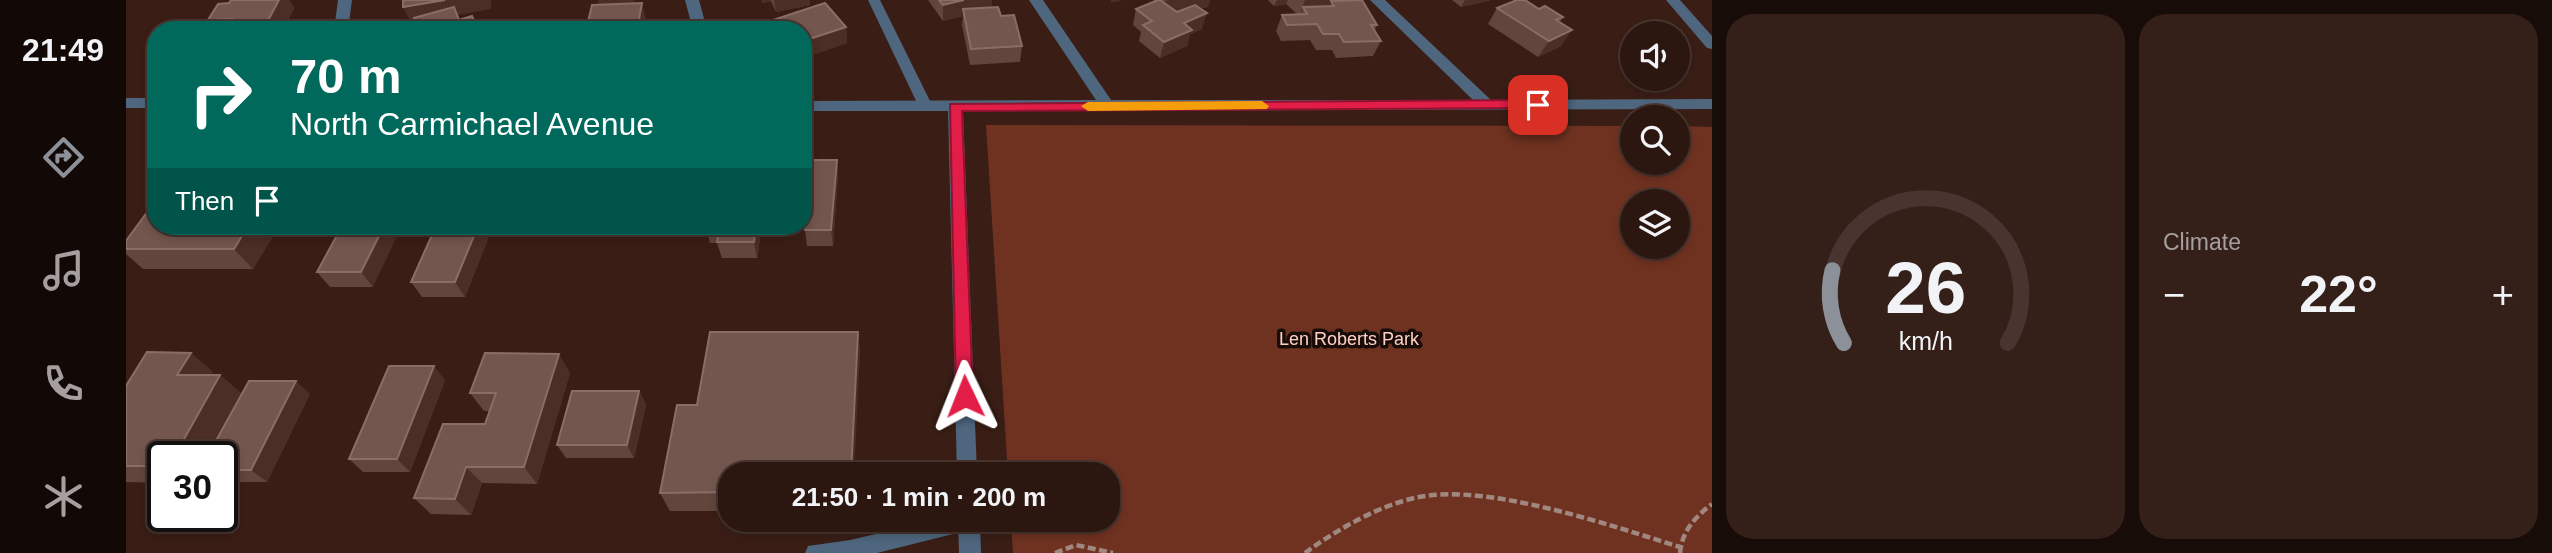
<!DOCTYPE html>
<meta charset="utf-8">
<style>
:root{--surface:#2c1610;--page:#341f19;--text:#f1f3f6;--muted:#a69f9f;--line:#483530;--accent:#8c9099}
body{margin:0;font-family:Arial,sans-serif;background:var(--page);color:var(--text);height:100vh;display:flex;flex-direction:column;font-size:26px;white-space:nowrap}
*{box-sizing:border-box;margin:0}
p{font-size:23px;color:var(--muted)}
.icon{flex:none;width:38px;height:38px;fill:none;stroke:currentColor;stroke-width:2;stroke-linecap:round;stroke-linejoin:round}
.map{position:relative;flex:1;overflow:hidden}
.panel{display:flex;flex-direction:column;gap:14px;padding:14px;background:#180c09;width:840px}
.panel>*{flex:none}
.top-card{position:absolute;left:21px;top:21px;width:665px;height:214px;border-radius:28px;box-shadow:0 4px 10px #0003,0 0 0 2px var(--line);background:#00695c;color:#fff;overflow:hidden}
.buttons{position:absolute;left:1494px;top:21px;display:grid;gap:14px}
.buttons a{display:grid;place-items:center;width:70px;height:70px;border-radius:50%;background:var(--surface);box-shadow:0 4px 10px #0003,0 0 0 2px var(--line);font-size:35px}
.speed{position:absolute;left:21px;top:441px;display:flex;gap:14px;font-size:35px;font-weight:700;text-align:center}
.speed>*{display:grid;place-content:center;width:91px;height:91px;border-radius:50%;background:var(--surface);box-shadow:0 4px 10px #0003,0 0 0 2px var(--line);line-height:1}
.speed .limit{border:4px solid #111;border-radius:10px;background:#fff;color:#111}
.pin{position:absolute;display:grid;place-items:center;width:60px;height:60px;color:#fff;margin:-30px;border-radius:14px;box-shadow:0 4px 10px #0006}
.me{position:absolute;width:77px;margin:-38px;rotate:358deg;stroke-linejoin:round;filter:drop-shadow(0 0 5px #0008)}
.turn{display:flex;align-items:center;gap:24px;height:147px;padding:0 28px;font-size:32px}
.turn .icon{width:91px;height:91px;stroke-width:2.5}
.turn b{display:block;font-size:49px;line-height:60px}
.then{display:flex;align-items:center;height:66px;padding:0 28px;background:#0003;gap:14px;font-size:26px}
.big{font-size:52px;font-weight:700;line-height:1.1}
.panel .card{flex:1;display:flex;flex-direction:column;justify-content:center;gap:10px;min-width:0;padding:0 24px;border-radius:28px;background:var(--page)}
.panel .dial{align-items:center;gap:0}
.dial svg{height:182px;overflow:visible;fill:none;stroke:var(--line);stroke-width:7;stroke-linecap:round;text-anchor:middle}
.dial text{fill:var(--text);stroke:none}
.heat{display:flex;justify-content:space-between;align-items:center;font-size:38px;direction:ltr}
.panel .tiles{flex:1;display:grid;gap:14px;grid-template-columns:repeat(2,1fr)}
.trip{position:absolute;left:592px;top:462px;width:402px;height:70px;border-radius:28px;background:var(--surface);box-shadow:0 4px 10px #0003,0 0 0 2px var(--line);font-weight:700;line-height:70px;text-align:center}
main{display:flex;flex:1;min-height:0}
.dock{display:flex;flex-direction:column;width:126px;justify-content:space-around;align-items:center;background:#120906;color:var(--muted)}
.dock .icon{width:49px;height:49px}
.dock .selected{color:var(--accent)}
.dock b{font-size:32px;color:var(--text)}
.map>svg:first-child{display:block}
.green{fill:#703220;fill-rule:evenodd}
.lines{fill:none;stroke-linecap:round;stroke-linejoin:round}
.path{stroke:#a08881;stroke-width:4.5;stroke-dasharray:8 3.5;stroke-linecap:butt}
.service{fill:#4e667e;fill-rule:evenodd}
.minor{fill:#4e667e;fill-rule:evenodd}
.wall{fill:#62453c}
.shaded-wall{fill:#4b2e25}
.building{fill:#73564e;stroke:#896e66;stroke-width:2}
.route{fill:#e11d48;stroke:#92132f;stroke-width:2}
.slow{fill:#f59e0b}
.labels{text-anchor:middle;stroke-width:7;stroke-linejoin:round;paint-order:stroke}
.park-label{font-size:18px;fill:#fed0c3;stroke:#180c09}
</style>
<main>
<nav class="dock">
<b>21:49</b>
<svg class="icon selected" aria-label="directions" viewBox="0 0 24 24"><path d="M12 3l9 9-9 9-9-9zM9 14v-3h6M13 9l2 2-2 2"/></svg>
<svg class="icon" aria-label="music" viewBox="0 0 24 24"><path d="M9 18V5l10-2v13"/><circle cx="6" cy="18" r="3"/><circle cx="16" cy="16" r="3"/></svg>
<svg class="icon" aria-label="phone" viewBox="0 0 24 24"><path d="M5 4h4l2 5-3 2q2 4 5 5l2-3 5 2v4C11 20 4 13 5 4z"/></svg>
<svg class="icon" aria-label="climate" viewBox="0 0 24 24"><path d="M12 3v18M4 7l16 10M4 17L20 7"/></svg>
</nav>
<div class="map">
<svg width="1586" height="553" viewBox="0 0 1586 553">
<rect width="100%" height="100%" fill="#3a1e16"/>
<!-- green -->
<path class="green" d="M860,125L1507,126V163H1552V126L1586,127V553H887L885,520H982V474H882ZM1507,201H1552V247H1507Z"/>
<g class="lines">
<!-- path -->
<g class="path">
<polyline points="929,553 950,545 987,553"/>
<path d="M1179,553C1212,529 1253,505 1293,497C1363,483 1486,526 1554,547"/>
<path d="M1554,553C1556,531 1569,517 1586,504"/>
</g>
<!-- service -->
<g class="service">
<polygon points="742,0 754,0 807,107 805,110 800,111 793,107"/>
<polygon points="810,520 853,521 850,527 843,530 751,553 679,553 682,546 724,540"/>
</g>
<!-- minor -->
<g class="minor">
<polygon points="212,0 226,0 222,30 208,30"/>
<polygon points="559,0 573,0 581,30 567,30"/>
<polygon points="903,0 917,0 985,100 1347,100 1244,0 1259,0 1365,100 1586,99 1586,109 837,111 851,474 831,474 822,111 677,111 677,101 970,100"/>
<polygon points="1540,0 1554,0 1586,36 1586,49 1581,48"/>
<rect x="0" y="98" width="30" height="10"/>
<polygon points="832,520 854,520 855,553 833,553"/>
</g>
</g>
<!-- wall -->
<g class="wall">
<polygon points="153,0 163,0 168,8 157,30 89,30 82,20 103,3"/>
<polygon points="636,0 684,0 684,5 650,12 645,1 637,3"/>
<polygon points="802,0 866,0 865,7 875,16 896,46 894,62 844,65 836,25 837,16 817,21"/>
<polygon points="1028,0 1084,0 1082,7 1074,8 1076,29 1064,34 1061,46 1034,58 1013,41 1015,32 1007,25 1010,9 1027,2"/>
<polygon points="1142,0 1207,0 1251,25 1249,30 1255,41 1247,56 1210,58 1206,50 1190,50 1184,40 1155,41 1150,31 1156,15 1171,14 1160,4 1148,6"/>
<polygon points="1326,0 1365,0 1335,7"/>
<polygon points="1371,8 1413,9 1437,17 1434,22 1435,46 1412,57 1362,24"/>
<polygon points="647,20 720,27 721,43 677,58 677,30 648,30"/>
<polygon points="711,160 712,175 707,246 681,246 679,230"/>
<polygon points="30,226 153,226 127,269 17,269 0,254 0,241"/>
<polygon points="216,226 247,287 204,287 191,272"/>
<polygon points="310,226 367,226 339,297 296,297 285,282"/>
<polygon points="636,226 631,258 596,258 591,243 584,243 580,227"/>
<polygon points="732,332 734,354 604,474 604,511 544,511 534,493 571,405"/>
<polygon points="87,372 85,375 94,375 116,394 184,394 141,482 96,482 96,457 37,457 37,483 0,482 0,386"/>
<polygon points="444,373 411,484 356,483 345,515 305,514 288,498 359,424 364,411 358,411 344,393"/>
<polygon points="319,380 284,472 237,472 223,459"/>
<polygon points="513,391 520,405 508,458 440,458 431,445"/>
</g>
<!-- shaded-wall -->
<g class="shaded-wall">
<polygon points="153,0 163,0 168,8 157,30 137,30"/>
<polygon points="319,0 365,0 365,9 332,15 339,30 332,15 285,23 277,7"/>
<polygon points="472,0 508,0 510,7 476,14"/>
<polygon points="637,0 645,0 645,1 637,3"/>
<polygon points="648,0 684,0 684,5 650,12"/>
<polygon points="838,0 866,0 865,9 837,9 837,16 817,21 817,5"/>
<polygon points="985,0 997,0 984,3"/>
<polygon points="1043,0 1084,0 1082,7 1034,17 1038,1"/>
<polygon points="1151,0 1162,0 1160,4 1148,6"/>
<polygon points="1179,0 1207,0 1202,8 1177,7 1174,15 1173,16"/>
<polygon points="1339,0 1365,0 1335,7"/>
<polygon points="516,3 520,19 518,30 511,30"/>
<polygon points="1081,13 1076,29 1064,34 1061,46 1034,58 1038,42 1058,23"/>
<polygon points="720,27 721,43 677,58 677,41"/>
<polygon points="1446,30 1435,46 1412,57 1423,41"/>
<polygon points="711,160 712,175 707,246 705,230"/>
<polygon points="122,226 153,226 127,269 108,249"/>
<polygon points="258,226 276,226 247,287 235,272"/>
<polygon points="352,226 367,226 339,297 329,282"/>
<polygon points="630,226 636,226 631,258 628,242"/>
<polygon points="732,332 734,354 728,474 725,474"/>
<polygon points="65,353 87,372 74,394 51,375"/>
<polygon points="433,354 444,373 411,484 398,467"/>
<polygon points="308,366 319,380 284,472 271,459"/>
<polygon points="94,375 116,394 82,457 48,457"/>
<polygon points="170,381 184,394 141,482 125,470"/>
<polygon points="513,391 520,405 508,458 501,445"/>
<polygon points="340,467 356,483 345,515 329,499"/>
</g>
<!-- building -->
<g class="building">
<polygon points="105,0 153,0 137,30 100,30 106,19 82,20 92,4 103,3"/>
<polygon points="277,0 319,0 277,7"/>
<polygon points="813,0 838,0 817,5"/>
<polygon points="1032,0 1034,0 1051,12 1069,5 1081,13 1058,23 1066,30 1038,42 1017,25 1026,21 1010,9"/>
<polygon points="1236,0 1251,25 1245,25 1255,41 1218,42 1213,34 1197,34 1191,24 1161,25 1156,15 1181,14 1177,7 1208,6 1205,1"/>
<polygon points="1391,0 1399,0 1413,9 1419,6 1437,17 1430,20 1446,30 1423,41 1371,8"/>
<polygon points="516,3 511,30 460,30 466,5"/>
<polygon points="699,3 720,27 677,41 677,30 654,30 647,20"/>
<polygon points="328,7 333,20 346,16 352,30 292,30 288,18"/>
<polygon points="872,7 875,16 888,15 896,46 845,49 837,9"/>
<polygon points="686,160 711,160 705,230 679,230"/>
<polygon points="30,200 30,226 122,226 108,249 0,249 0,241"/>
<polygon points="216,226 258,226 235,272 191,272"/>
<polygon points="310,226 352,226 329,282 285,282"/>
<polygon points="580,226 630,226 628,242 591,242 594,227 580,227"/>
<polygon points="584,332 732,332 725,474 604,474 604,492 534,493 551,405 571,405"/>
<polygon points="21,352 65,353 51,375 94,375 48,457 37,457 37,466 0,466 0,386"/>
<polygon points="359,353 433,354 398,467 340,467 329,499 288,498 317,424 359,424 370,393 344,393"/>
<polygon points="263,366 308,366 271,459 223,459"/>
<polygon points="123,381 170,381 125,470 96,470 96,457 81,457"/>
<polygon points="446,391 513,391 501,445 431,445"/>
</g>
<!-- route -->
<polygon class="route" points="1412,100 1418,105 1416,108 836,111 847,396 845,401 839,403 832,401 830,396 824,104"/>
<!-- slow -->
<polygon class="slow" points="1136,101 1143,106 1141,109 962,111 955,106 962,102"/>
<g class="labels">
<!-- park labels -->
<g class="park-label">
<text x="1223" y="345">Len Roberts Park</text>
</g>
</g>
</svg>
<div class="buttons">
<a><svg class="icon" aria-label="sound" viewBox="0 0 24 24"><path d="M4 9h4l5-4v14l-5-4H4zM17 9q2 3 0 6"/></svg></a>
<a><svg class="icon" aria-label="search" viewBox="0 0 24 24"><circle cx="10" cy="10" r="6"/><path d="M15 15l6 6"/></svg></a>
<a><svg class="icon" aria-label="layers" viewBox="0 0 24 24"><path d="M12 4l9 5-9 5-9-5zM3 14l9 5 9-5"/></svg></a>
</div>
<div class="speed"><div class="limit">30</div></div>
<div class="pin" style="left:1412px;top:105px;background:#d93025"><svg class="icon" aria-label="arrive" viewBox="0 0 24 24"><path d="M6 21V4h12l-3 4 3 4H6"/></svg></div>
<svg class="me" style="left:839px;top:396px" viewBox="-20 -20 40 40"><path d="M0-17L14 15 0 8-14 15z" fill="#e11d48" stroke="#fff" stroke-width="4"/></svg>
<div class="trip">21:50 · 1 min · 200 m</div>
<div class="top-card">
<div class="turn"><svg class="icon" aria-label="right" viewBox="0 0 24 24"><path d="M7 20v-9h11M14 6l5 5-5 5"/></svg><div><b>70 m</b>North Carmichael Avenue</div></div>
<div class="then">Then<svg class="icon" aria-label="arrive" viewBox="0 0 24 24"><path d="M6 21V4h12l-3 4 3 4H6"/></svg></div>
</div>
</div>
<section class="panel">
<div class="tiles">
<div class="card dial"><svg viewBox="0 0 100 80">
<path d="M14 69A42 42 0 1 1 86 69"/>
<path d="M14 69A42 42 0 0 1 9 37" stroke="#8c9099"/>
<text x="50" y="56" font-size="32" font-weight="700">26</text>
<text x="50" y="72" font-size="11">km/h</text>
</svg></div>
<div class="card"><p>Climate</p>
<div class="heat"><a>−</a><b class="big">22°</b><a>+</a></div>
</div>
</div>
</section>
</main>
